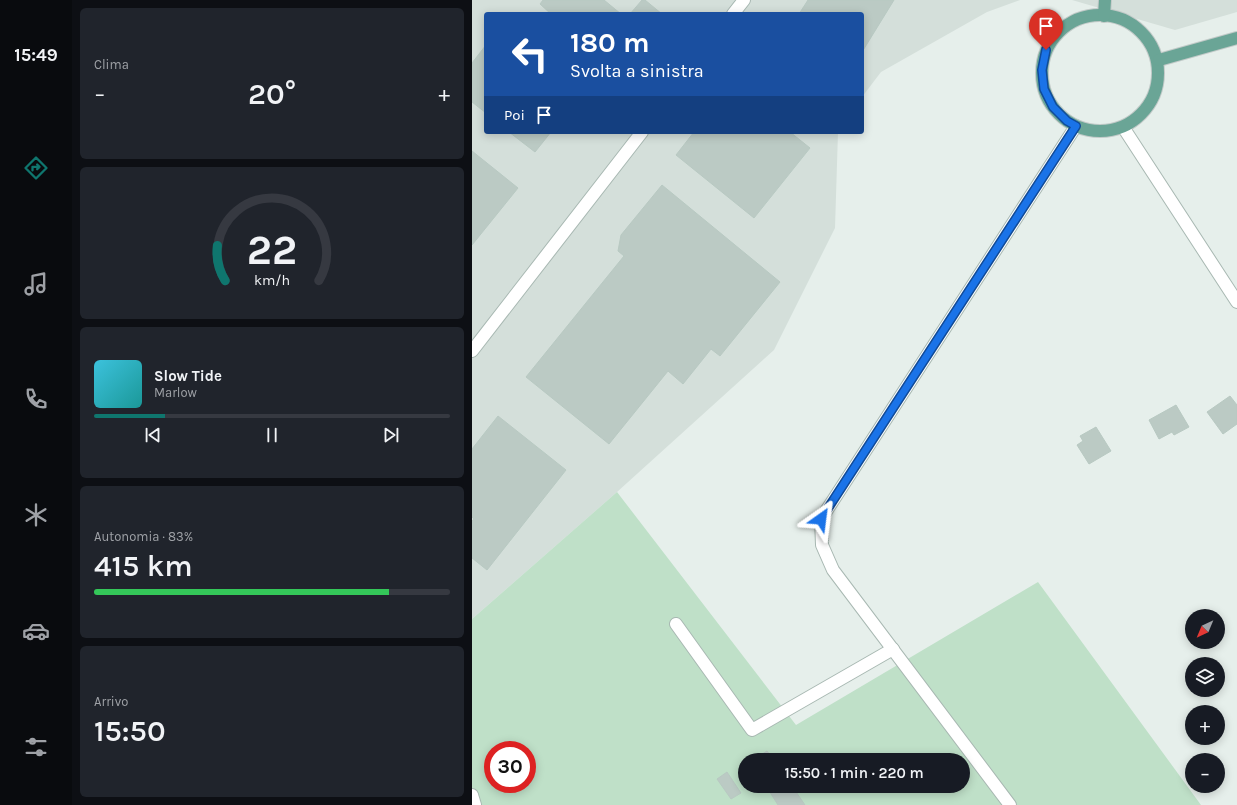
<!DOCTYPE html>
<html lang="it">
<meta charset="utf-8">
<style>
:root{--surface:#171b24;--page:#20242c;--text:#f1f3f6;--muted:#9ea1a6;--line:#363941;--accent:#0f766e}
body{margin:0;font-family:Karla,sans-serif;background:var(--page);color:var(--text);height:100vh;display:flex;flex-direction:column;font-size:15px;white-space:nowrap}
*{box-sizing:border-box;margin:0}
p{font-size:13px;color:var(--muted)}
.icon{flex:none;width:22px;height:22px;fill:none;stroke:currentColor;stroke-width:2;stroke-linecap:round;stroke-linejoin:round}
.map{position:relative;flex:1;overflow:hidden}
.sheet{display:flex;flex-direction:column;gap:8px;padding:8px;background:#0d0f14;width:400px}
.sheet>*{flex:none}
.guide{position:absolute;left:12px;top:12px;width:380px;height:122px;border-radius:4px;box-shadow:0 2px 10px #0003;background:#1a4fa0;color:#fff;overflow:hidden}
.needle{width:26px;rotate:224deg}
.tools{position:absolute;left:713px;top:609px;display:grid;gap:8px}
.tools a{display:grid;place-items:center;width:40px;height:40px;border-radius:50%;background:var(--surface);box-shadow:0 2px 10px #0003;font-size:20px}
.speed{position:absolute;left:12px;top:741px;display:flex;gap:8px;font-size:20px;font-weight:700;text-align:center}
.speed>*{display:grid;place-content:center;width:52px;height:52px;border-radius:50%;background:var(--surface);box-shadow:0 2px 10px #0003;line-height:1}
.speed .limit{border:6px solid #d22;background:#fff;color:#111}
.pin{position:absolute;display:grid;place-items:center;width:34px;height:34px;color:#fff;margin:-41px -17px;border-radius:50% 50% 50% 0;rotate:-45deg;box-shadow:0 0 4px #0007}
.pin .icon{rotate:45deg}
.me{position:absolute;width:44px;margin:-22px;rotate:31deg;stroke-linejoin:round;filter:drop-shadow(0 0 3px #0008)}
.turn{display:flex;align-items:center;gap:14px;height:84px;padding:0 20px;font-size:18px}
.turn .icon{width:52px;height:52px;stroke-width:2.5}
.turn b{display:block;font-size:28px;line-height:34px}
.then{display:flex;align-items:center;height:38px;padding:0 20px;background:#0003;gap:8px;font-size:15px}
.big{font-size:30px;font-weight:600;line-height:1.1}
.sheet .widget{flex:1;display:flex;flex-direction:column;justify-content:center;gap:6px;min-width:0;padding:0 14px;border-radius:6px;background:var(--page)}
.sheet .dial{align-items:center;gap:0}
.dial svg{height:104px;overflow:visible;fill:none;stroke:var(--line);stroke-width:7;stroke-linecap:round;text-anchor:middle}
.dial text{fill:var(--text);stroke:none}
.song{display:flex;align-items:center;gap:12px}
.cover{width:48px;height:48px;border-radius:6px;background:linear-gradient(135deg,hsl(190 70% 55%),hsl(180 70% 35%))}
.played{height:4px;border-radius:2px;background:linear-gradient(90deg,var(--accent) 20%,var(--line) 20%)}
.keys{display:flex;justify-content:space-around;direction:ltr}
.heat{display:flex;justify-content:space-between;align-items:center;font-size:22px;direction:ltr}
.charge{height:6px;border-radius:3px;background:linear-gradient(90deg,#34c759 83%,var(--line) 0)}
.trip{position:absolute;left:266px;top:753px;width:232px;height:40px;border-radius:20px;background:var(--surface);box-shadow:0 2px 10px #0003;font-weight:600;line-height:40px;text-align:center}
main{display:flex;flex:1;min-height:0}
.tab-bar{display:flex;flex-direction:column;width:72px;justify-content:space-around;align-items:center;background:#090b0e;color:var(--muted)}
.tab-bar .icon{width:28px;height:28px}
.tab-bar .active{color:var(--accent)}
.tab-bar b{font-size:18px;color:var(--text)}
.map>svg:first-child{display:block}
.built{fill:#d4dfda}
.green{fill:#bfe0c8;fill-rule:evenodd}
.building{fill:#bbcac4;stroke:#b8c9c2}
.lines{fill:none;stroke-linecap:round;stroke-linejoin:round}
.minor-casing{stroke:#a8b8b2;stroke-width:14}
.major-casing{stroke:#c2cac8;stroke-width:14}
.minor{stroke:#fff;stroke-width:12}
.major{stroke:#6aa596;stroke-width:12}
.route-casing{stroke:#114b97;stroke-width:10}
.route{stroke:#1a73e8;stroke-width:7}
</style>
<main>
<nav class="tab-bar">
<b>15:49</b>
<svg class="icon active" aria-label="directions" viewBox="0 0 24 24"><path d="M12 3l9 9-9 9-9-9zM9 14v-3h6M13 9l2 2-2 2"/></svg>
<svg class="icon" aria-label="music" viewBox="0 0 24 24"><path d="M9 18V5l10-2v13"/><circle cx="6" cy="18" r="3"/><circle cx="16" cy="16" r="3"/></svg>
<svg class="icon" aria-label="phone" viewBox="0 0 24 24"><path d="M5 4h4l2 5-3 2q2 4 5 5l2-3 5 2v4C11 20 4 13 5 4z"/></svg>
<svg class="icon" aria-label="climate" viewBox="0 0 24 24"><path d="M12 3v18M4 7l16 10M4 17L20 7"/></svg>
<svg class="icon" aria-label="car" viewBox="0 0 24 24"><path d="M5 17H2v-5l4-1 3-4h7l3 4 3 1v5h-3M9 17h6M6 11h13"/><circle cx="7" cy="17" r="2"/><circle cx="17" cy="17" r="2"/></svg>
<svg class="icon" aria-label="filters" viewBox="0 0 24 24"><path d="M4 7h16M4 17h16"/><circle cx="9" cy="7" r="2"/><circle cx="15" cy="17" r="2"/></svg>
</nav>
<section class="sheet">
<div class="widget"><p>Clima</p>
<div class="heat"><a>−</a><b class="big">20°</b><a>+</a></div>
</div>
<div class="widget dial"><svg viewBox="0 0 100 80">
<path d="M14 69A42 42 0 1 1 86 69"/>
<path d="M14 69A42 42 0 0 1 8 42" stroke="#0f766e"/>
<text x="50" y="56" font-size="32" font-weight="700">22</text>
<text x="50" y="72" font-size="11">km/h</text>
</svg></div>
<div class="widget">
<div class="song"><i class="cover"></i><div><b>Slow Tide</b><p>Marlow</p></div></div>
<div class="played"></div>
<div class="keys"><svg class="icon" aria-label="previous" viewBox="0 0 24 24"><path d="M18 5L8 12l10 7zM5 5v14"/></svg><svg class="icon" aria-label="pause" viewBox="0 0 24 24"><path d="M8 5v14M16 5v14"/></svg><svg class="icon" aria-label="next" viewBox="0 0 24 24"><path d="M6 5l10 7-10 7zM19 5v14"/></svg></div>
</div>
<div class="widget"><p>Autonomia · 83%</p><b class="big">415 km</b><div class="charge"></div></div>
<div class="widget"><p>Arrivo</p><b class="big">15:50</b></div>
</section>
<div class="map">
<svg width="765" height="805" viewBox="0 0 765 805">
<rect width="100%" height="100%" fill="#e6efeb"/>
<!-- built -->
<g class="built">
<polygon points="0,0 548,0 515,12 409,72 390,97 390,14 14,14 14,132 366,132 363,228 302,350 145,492 0,619"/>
<polygon points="600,0 765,0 765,12 703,30"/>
</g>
<!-- green -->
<path class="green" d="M145,492L324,725L566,582L729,805H0V619ZM21,750H55V784H21ZM273,760H491V786H273Z"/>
<!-- building -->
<g class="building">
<polygon points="71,0 132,0 149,14 79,14 68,4"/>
<polygon points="170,0 173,0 190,14 158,14"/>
<polygon points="336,0 422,0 390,52 390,14 327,14"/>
<polygon points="14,45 14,113 0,102 0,63"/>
<polygon points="37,132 79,132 63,152"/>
<polygon points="222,132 318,132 338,148 282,218 204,155"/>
<polygon points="0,151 46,188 0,245"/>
<polygon points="190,185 308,282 248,356 239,349 211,384 196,371 137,444 54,377 152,256 146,251 149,235"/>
<polygon points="758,396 765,405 765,424 751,434 735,412"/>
<polygon points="704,405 717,427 702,435 700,432 687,439 677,420"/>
<polygon points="26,416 94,470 15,570 0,558 0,521 2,519 0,517 0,449"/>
<polygon points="624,427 639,451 617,464 605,445 611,441 608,436"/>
<polygon points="295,751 302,760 285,760 284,758"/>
<polygon points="255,772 269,793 259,799 245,779"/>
<polygon points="300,786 320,786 333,805 306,805 296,789"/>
</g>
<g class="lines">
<defs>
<g id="minor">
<polyline points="261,14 272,0"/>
<polyline points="651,127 765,302"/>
<polyline points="0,351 170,132"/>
<polyline points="204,624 280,730 421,649"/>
<polyline points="0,795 3,805"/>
<polyline points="538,805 361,570 350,545 349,519 604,126"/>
</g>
<g id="major">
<circle cx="628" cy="73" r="58"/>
<polyline points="632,16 633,0"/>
<polyline points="687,60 765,38"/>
</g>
</defs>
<!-- minor casing -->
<use href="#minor" class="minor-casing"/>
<!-- major casing -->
<use href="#major" class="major-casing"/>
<!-- minor -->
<use href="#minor" class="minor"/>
<!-- major -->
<use href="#major" class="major"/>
</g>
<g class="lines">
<defs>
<polyline id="route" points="349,519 604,126 595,121 581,107 572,89 570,70 574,50"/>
</defs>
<!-- route casing -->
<use href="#route" class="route-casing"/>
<!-- route -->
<use href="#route" class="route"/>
</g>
</svg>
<div class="tools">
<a><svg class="needle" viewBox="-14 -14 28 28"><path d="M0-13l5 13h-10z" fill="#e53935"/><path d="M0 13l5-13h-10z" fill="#9ea1a6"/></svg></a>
<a><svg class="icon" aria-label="layers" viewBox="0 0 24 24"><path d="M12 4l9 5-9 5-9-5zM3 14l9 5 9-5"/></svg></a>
<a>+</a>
<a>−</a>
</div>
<div class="speed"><div class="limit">30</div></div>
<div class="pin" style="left:574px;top:50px;background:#d93025"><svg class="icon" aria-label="arrive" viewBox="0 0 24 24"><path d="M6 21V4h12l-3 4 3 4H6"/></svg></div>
<svg class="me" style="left:349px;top:519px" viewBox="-20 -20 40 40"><path d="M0-17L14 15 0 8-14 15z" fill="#1a73e8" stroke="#fff" stroke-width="4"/></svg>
<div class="trip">15:50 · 1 min · 220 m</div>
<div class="guide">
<div class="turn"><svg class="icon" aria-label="left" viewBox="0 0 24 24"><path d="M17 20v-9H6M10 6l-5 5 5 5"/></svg><div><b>180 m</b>Svolta a sinistra</div></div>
<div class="then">Poi<svg class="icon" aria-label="arrive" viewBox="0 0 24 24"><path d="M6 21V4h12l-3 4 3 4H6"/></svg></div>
</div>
</div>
</main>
